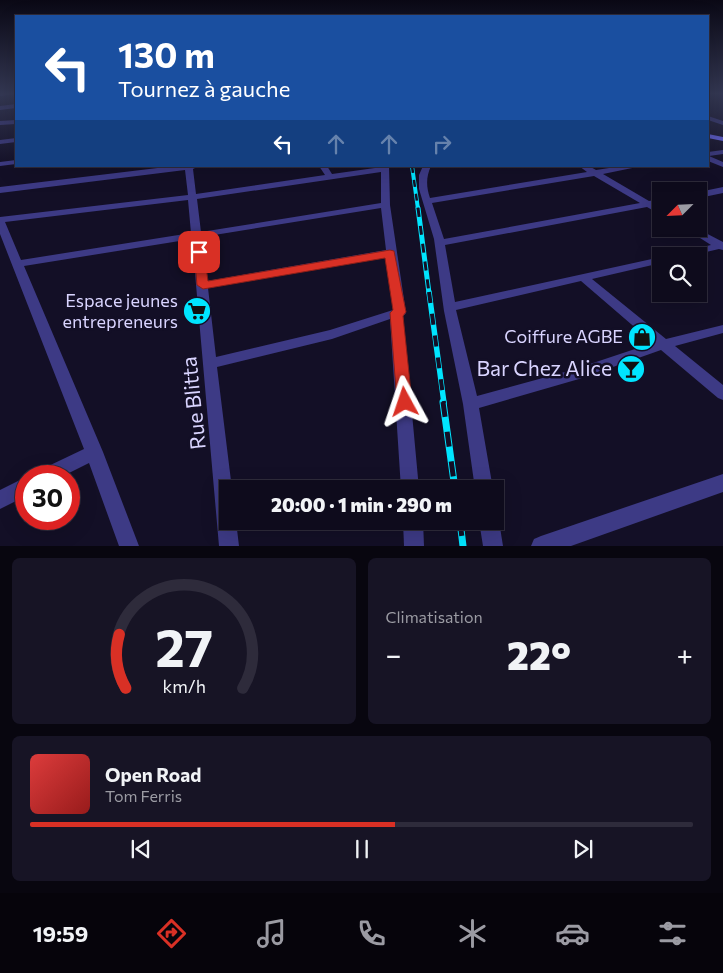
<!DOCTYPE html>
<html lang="fr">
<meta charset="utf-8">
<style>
:root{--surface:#0e0b1c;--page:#171425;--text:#f1f3f6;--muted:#9b9ba3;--line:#2e2b3b;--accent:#d93025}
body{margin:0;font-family:Commissioner,sans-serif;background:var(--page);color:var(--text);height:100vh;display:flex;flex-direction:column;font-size:19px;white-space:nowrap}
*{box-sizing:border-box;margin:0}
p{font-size:16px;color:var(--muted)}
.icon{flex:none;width:28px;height:28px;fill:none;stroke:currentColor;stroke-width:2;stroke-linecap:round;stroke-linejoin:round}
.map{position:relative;height:546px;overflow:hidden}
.side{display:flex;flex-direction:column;gap:12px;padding:12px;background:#08060f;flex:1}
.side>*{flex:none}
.top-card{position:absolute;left:15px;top:15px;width:694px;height:152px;border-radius:0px;box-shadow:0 5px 20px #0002,0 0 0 1px var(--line);background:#1a4fa0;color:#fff;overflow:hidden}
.needle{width:32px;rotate:246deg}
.tools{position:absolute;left:652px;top:182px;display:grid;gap:10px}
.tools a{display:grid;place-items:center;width:55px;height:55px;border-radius:0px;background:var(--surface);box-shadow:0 5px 20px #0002,0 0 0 1px var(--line);font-size:25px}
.speed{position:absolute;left:15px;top:465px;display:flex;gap:10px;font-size:25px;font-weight:700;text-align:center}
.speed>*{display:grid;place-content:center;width:65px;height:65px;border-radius:50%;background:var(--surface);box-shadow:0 5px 20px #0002,0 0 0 1px var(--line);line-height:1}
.speed .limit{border:8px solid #d22;background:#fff;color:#111}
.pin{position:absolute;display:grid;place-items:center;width:42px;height:42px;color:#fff;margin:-21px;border-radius:10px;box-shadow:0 2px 8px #0006}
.me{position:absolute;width:55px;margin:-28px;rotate:355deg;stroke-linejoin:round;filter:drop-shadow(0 0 4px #0008)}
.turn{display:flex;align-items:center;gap:18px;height:105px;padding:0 20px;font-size:22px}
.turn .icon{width:65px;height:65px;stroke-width:2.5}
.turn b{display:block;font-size:35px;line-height:42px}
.lanes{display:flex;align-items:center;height:48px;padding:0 20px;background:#0003;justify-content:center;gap:25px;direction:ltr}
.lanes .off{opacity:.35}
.big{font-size:38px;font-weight:800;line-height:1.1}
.side .tile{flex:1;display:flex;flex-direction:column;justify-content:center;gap:8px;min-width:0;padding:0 18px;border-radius:8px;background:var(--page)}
.side .dial{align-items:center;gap:0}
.dial svg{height:130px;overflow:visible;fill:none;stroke:var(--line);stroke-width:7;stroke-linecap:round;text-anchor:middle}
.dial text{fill:var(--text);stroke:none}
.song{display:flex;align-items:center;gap:15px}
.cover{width:60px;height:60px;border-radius:8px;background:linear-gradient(135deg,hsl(0 70% 55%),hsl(0 70% 35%))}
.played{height:5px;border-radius:2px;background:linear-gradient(90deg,var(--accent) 55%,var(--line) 55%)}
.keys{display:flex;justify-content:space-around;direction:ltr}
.heat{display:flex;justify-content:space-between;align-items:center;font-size:28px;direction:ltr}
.side .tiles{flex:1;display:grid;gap:12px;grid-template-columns:1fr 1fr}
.tile:last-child{grid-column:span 2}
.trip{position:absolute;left:219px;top:480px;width:285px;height:50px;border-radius:0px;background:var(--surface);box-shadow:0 5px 20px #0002,0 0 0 1px var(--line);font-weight:800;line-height:50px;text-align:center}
.dock{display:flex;height:80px;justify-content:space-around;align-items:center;background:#06040b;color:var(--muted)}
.dock .icon{width:35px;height:35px}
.dock .active{color:var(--accent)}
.dock b{font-size:22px;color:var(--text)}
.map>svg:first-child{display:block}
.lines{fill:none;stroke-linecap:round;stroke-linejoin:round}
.street{fill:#3d3a85;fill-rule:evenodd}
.secondary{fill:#6f6bff;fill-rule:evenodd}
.rail-far3-casing{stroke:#00e5ff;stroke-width:4}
.rail-far2-casing{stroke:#00e5ff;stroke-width:5}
.rail-far1-casing{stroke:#00e5ff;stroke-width:5.5}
.rail-casing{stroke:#00e5ff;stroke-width:7}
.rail-far3{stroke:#130f26;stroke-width:2.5;stroke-dasharray:7;stroke-linecap:butt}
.rail-far2{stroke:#130f26;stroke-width:3;stroke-dasharray:9;stroke-linecap:butt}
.rail-far1{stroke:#130f26;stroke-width:4;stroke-dasharray:11;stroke-linecap:butt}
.rail{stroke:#130f26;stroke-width:5;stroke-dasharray:15;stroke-linecap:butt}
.route{fill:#d93025;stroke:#8d1f18}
.labels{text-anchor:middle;stroke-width:5;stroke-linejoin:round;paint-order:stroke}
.poi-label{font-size:18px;fill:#d9d4ff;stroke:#130f26;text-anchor:end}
.near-poi-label{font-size:21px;fill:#d9d4ff;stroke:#130f26;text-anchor:end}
.near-street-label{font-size:21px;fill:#d9d4ff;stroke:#130f26}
</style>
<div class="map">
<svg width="723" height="546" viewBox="0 0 723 546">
<rect width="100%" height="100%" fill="#130f26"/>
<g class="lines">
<!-- street -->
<g class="street">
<polygon points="0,93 16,93 16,94 0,96"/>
<polygon points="16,104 16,108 0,110 0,106"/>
<polygon points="708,116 723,121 723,125 708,120"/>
<polygon points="16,120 16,124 0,125 0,121"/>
<polygon points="16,138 16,142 0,144 0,140"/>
<polygon points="723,150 723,154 709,156 723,162 723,167 708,161 708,152"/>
<polygon points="16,160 16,164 0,166 0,162"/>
<path d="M174,166H199L193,169L196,194L325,175L319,166H327L332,174L389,166L390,205L406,313L403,316L419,489H401L390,319L332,339L217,367L232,489H228V521H236L239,546H219L192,239L24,266L103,452L139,546H119L89,463L63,476H37L40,470L84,449L0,234V217L188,195L185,170L0,193V187ZM381,172V203L201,232L197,199ZM188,200L191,233L21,260L5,222ZM381,208L386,250L207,281L202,237ZM387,257L393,310L330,330L216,357L208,288Z"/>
<path d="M423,166H431C426,177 426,186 430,198L587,172L579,166H589L596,170L622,166H642L603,174L649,201L661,199V205L657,206L661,208V215L647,207L445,245L455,302L661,257V263L592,279L666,339L723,325V333L675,346L723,385V400L718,398L661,350L579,379L479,408L493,489H475L463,404L444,311L434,239L419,189V175ZM594,176L640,203L444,239L432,203ZM581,281L653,343L572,370L477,396L456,310Z"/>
<polygon points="723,187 723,193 699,198 699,192"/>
<polygon points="686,229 698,229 723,242 723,250 719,249 689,256 671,256 672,254 711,245"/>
<polygon points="723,474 723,492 571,546 531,546 534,539 541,536"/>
<polygon points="26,477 26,496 0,509 0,490"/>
<polygon points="495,514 499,521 503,546 483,546 479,521 495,521"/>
<polygon points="403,521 423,521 424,546 404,546"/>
</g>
<!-- secondary -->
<polygon class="secondary" points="708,134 723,137 723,141 708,138"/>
<defs>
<polyline id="rail-far3" points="412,166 418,209"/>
<polyline id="rail-far2" points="418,208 429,293"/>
<polyline id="rail-far1" points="429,292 444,403"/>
<g id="rail">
<polyline points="443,402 455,489"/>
<polyline points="460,521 463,546"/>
</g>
</defs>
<!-- rail-far3 casing -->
<use href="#rail-far3" class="rail-far3-casing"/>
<!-- rail-far2 casing -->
<use href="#rail-far2" class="rail-far2-casing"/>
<!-- rail-far1 casing -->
<use href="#rail-far1" class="rail-far1-casing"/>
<!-- rail casing -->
<use href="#rail" class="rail-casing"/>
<!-- rail-far3 -->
<use href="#rail-far3" class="rail-far3"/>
<!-- rail-far2 -->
<use href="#rail-far2" class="rail-far2"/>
<!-- rail-far1 -->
<use href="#rail-far1" class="rail-far1"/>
<!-- rail -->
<use href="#rail" class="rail"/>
</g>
<!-- sky -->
<linearGradient id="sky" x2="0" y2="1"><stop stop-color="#0a0815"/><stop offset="0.55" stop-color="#333752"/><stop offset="1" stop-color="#333752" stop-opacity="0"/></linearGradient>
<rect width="723" height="170" fill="url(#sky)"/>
<!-- route -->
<polygon class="route" points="199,249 204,252 208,281 390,250 394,251 406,312 403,316 412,402 410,406 405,408 399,406 397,402 390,313 393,310 385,258 203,289 197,285 194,252"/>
<!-- icons -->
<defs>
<symbol id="supermarket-disc" viewBox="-11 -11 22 22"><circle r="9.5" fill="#00e5ff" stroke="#130f26"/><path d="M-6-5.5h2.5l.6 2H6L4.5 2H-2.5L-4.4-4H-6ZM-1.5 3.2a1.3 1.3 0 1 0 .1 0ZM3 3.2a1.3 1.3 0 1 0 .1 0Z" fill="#111"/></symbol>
<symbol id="shop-disc" viewBox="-11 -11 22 22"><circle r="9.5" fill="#00e5ff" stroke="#130f26"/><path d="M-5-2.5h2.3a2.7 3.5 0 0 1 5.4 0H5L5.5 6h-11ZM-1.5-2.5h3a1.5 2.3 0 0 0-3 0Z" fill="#111"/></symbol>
<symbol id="bar-disc" viewBox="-11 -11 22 22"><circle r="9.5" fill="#00e5ff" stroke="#130f26"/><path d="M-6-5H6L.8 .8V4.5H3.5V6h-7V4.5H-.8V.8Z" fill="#111"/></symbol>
</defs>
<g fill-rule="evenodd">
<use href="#supermarket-disc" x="181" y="295" width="32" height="32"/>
<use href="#shop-disc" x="626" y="321" width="32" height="32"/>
<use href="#bar-disc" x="615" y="353" width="32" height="32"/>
</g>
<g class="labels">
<!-- poi labels -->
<g class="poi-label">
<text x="178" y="307">Espace jeunes<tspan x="178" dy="21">entrepreneurs</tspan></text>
<text x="623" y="343">Coiffure AGBE</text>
</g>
<!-- near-poi labels -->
<g class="near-poi-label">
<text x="612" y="376">Bar Chez Alice</text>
</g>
<!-- near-street labels -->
<g class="near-street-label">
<text transform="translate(194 403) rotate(-96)" y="7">Rue Blitta</text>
</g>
</g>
</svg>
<div class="tools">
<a><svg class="needle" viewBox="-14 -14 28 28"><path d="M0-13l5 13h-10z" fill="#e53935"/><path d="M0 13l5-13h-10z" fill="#9b9ba3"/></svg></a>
<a><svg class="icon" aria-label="search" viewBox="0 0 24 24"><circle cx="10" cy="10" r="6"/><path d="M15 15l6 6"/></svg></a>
</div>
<div class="speed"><div class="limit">30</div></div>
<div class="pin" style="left:199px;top:252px;background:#d93025"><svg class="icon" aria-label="arrive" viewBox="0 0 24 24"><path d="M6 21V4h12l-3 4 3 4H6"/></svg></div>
<svg class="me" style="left:405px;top:402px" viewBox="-20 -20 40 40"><path d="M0-17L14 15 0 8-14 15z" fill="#d93025" stroke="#fff" stroke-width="4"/></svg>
<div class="trip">20:00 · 1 min · 290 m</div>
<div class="top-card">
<div class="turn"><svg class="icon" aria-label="left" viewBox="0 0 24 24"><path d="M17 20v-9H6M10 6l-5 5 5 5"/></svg><div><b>130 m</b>Tournez à gauche</div></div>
<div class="lanes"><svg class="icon" aria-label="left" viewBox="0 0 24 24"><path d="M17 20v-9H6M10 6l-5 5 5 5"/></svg><svg class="icon off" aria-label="ahead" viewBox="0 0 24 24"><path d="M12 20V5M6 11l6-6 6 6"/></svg><svg class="icon off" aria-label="ahead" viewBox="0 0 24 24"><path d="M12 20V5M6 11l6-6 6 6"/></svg><svg class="icon off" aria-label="right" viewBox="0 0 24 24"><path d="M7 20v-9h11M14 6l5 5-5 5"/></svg></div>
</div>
</div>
<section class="side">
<div class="tiles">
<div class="tile dial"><svg viewBox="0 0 100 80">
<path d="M14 69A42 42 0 1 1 86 69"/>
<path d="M14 69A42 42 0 0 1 10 36" stroke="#d93025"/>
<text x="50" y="56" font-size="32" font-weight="700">27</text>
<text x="50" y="72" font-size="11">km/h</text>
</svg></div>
<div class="tile"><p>Climatisation</p>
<div class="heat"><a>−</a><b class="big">22°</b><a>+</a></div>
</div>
<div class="tile">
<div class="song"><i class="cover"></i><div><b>Open Road</b><p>Tom Ferris</p></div></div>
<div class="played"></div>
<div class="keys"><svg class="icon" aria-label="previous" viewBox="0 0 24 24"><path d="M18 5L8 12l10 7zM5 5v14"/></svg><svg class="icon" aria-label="pause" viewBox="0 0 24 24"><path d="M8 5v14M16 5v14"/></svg><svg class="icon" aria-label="next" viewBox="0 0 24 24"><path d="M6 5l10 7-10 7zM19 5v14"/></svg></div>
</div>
</div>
</section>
<nav class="dock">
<b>19:59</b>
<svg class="icon active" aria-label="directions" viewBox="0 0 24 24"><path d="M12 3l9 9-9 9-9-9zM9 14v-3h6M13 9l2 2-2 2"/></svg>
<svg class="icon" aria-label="music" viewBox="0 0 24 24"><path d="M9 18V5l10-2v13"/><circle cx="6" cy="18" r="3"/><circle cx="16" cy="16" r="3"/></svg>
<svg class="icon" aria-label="phone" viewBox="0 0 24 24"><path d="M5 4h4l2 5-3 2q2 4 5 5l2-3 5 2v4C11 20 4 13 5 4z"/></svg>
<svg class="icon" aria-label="climate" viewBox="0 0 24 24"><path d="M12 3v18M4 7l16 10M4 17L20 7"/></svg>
<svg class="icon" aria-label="car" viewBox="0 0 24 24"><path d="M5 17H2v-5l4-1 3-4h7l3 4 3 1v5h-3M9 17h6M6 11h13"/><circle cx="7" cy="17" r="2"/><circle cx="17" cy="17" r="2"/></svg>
<svg class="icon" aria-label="filters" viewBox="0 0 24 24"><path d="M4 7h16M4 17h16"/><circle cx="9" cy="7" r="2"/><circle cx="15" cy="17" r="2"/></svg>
</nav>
